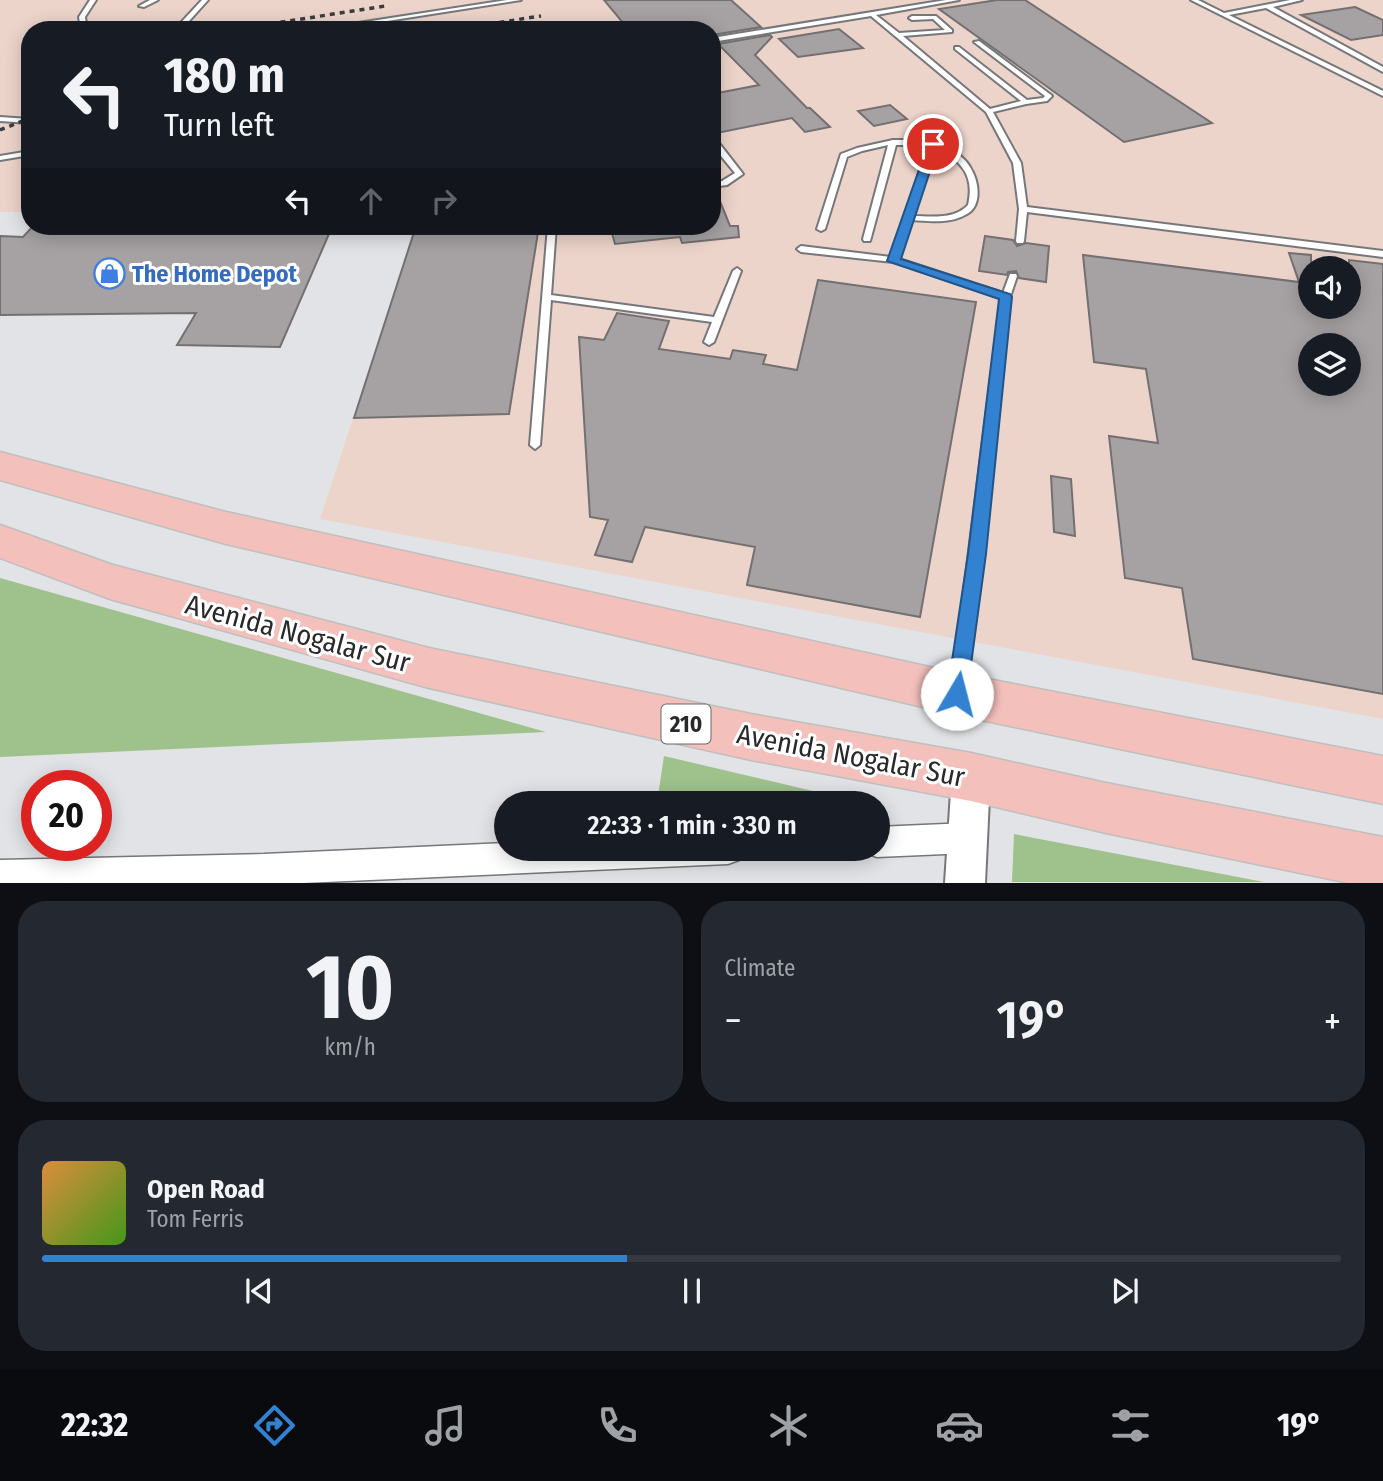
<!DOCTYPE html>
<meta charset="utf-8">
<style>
:root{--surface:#171b24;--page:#242831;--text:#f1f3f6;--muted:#9ea1a6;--line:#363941;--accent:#3382d2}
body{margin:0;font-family:"Fira Sans Condensed",sans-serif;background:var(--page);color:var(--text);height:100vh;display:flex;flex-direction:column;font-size:26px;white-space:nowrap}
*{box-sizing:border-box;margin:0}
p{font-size:23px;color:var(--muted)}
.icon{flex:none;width:38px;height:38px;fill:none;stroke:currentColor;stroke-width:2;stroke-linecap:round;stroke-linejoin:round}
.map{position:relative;height:883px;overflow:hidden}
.side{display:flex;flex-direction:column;gap:18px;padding:18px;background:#0d0f14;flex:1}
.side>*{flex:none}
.top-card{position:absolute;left:21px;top:21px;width:700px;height:214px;border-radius:28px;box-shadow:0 4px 18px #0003;background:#171b24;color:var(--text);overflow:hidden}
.controls{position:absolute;left:1298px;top:256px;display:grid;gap:14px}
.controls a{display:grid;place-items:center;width:63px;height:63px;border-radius:50%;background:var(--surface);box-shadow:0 4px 18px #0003;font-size:35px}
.speed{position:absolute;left:21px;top:770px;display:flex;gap:14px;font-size:35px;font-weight:700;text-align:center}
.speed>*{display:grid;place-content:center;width:91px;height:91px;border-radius:50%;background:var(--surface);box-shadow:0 4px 18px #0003;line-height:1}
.speed .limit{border:10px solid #d22;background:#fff;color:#111}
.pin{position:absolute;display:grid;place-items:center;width:60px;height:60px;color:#fff;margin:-30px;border:4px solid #fff;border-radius:50%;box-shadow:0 2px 7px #0007}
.me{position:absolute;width:77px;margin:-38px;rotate:8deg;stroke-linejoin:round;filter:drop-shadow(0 0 5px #0008)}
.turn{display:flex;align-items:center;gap:24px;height:147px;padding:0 28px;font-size:32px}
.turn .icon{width:91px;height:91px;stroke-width:2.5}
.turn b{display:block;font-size:49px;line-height:60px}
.lanes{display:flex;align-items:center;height:66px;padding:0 28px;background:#0003;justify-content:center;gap:35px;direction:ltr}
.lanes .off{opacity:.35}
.big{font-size:52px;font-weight:600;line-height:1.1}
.side .tile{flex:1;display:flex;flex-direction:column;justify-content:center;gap:10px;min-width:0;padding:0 24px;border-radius:28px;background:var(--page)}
.side .dial{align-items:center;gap:0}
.dial b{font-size:91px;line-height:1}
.song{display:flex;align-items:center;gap:21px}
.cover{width:84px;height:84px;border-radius:10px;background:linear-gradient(135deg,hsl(30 70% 55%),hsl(100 70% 35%))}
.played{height:7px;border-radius:4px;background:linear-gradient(90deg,var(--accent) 45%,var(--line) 45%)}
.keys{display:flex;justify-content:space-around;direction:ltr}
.heat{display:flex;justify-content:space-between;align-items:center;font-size:38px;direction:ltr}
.side .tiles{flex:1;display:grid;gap:18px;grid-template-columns:1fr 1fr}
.tile:last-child{grid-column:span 2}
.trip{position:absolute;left:494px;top:791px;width:396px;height:70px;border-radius:35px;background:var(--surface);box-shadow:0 4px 18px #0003;font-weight:600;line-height:70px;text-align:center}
.menu{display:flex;height:112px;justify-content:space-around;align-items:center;background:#090b0e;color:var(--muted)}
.menu .icon{width:49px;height:49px}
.menu .active{color:var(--accent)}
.menu b{font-size:32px;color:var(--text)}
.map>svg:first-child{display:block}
.industrial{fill:#ecd4ca;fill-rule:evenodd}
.green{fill:#9fc18b}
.building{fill:#a6a2a4;stroke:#747071;stroke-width:2;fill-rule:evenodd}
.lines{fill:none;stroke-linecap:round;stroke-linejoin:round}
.service-casing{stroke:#76777a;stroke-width:4}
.minor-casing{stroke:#76777a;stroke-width:3}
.tertiary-casing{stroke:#76777a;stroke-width:4}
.trunk-casing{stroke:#bebfbf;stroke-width:3}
.service{fill:#fff;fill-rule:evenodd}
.minor{fill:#fff;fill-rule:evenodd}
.tertiary{fill:#fff;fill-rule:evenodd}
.trunk{fill:#f4c0bc;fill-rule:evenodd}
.rail{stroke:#3b3c3d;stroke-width:3.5;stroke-dasharray:5 5;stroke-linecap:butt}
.route{fill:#3382d2;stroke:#215488;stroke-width:2}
.labels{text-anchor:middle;stroke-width:6;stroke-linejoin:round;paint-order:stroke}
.shield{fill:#fff;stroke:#68696a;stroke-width:2}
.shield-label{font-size:23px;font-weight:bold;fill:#28292a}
.shop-label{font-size:24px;font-weight:bold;fill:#366cbe;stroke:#fff;text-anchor:start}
.near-street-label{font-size:28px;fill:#28292a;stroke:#fff}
</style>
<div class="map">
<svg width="1383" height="883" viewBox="0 0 1383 883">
<rect width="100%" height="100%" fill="#e2e3e6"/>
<!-- industrial -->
<path class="industrial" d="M0,0H1383V719L320,519L416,226H712V30H30V212H0ZM1311,268H1349V306H1311ZM1311,345H1349V383H1311Z"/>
<!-- green -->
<g class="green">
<polygon points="0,578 546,732 0,757"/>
<polygon points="664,756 864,803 657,803"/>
<polygon points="1014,834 1264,882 1012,882"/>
</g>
<!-- building -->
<g class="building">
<polygon points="604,0 731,0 761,27 712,35 712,30 629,30"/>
<polygon points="997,0 1025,0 1212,123 1124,142 939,9"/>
<polygon points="1355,7 1383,20 1383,35 1351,40 1301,15"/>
<polygon points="839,29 863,48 798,57 779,39"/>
<polygon points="770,35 772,37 755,55 807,108 810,108 830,127 805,132 792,118 717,133 712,127 712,94 759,85 718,44"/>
<polygon points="890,105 907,119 874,126 858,111"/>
<polygon points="715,189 730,226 738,226 739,237 682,243 680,237 615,244 610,226 712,226 712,190"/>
<polygon points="33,226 281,226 279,228 332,227 280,347 177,345 196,313 0,315 0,236 23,237"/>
<polygon points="416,226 539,226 509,414 354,418"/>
<polygon points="985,236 1013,240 1017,246 1026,243 1049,246 1046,282 1019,278 1016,271 1008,272 1007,275 979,271"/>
<path d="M1289,253L1311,255V306H1349V260L1383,264V694L1193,659L1182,588L1125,578L1109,436L1158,443L1146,369L1094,362L1083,255L1299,282ZM1311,345H1349V383H1311Z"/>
<polygon points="818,280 976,302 920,617 747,585 755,547 645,527 632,562 595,555 608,520 590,517 579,337 604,340 617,313 669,321 659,349 730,359 733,350 766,355 763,364 797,370"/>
<polygon points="1051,476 1071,479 1075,536 1054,532"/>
</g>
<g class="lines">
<defs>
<g id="service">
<polygon points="90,0 96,0 85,17 87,30 81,30 79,17"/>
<polygon points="150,0 158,0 144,7 139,6"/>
<polygon points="202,0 208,0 181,30 174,30"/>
<polygon points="507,0 521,0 330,30 313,30"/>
<polygon points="946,0 959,0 876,15 899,33 945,30 933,19 912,20 909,18 912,16 936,16 952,30 952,32 903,36 990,109 1021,101 955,49 955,47 959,47 1027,100 1043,98 1045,96 974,42 979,41 1051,95 1052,96 1047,101 1026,104 993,112 1021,163 1027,207 1383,251 1383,257 1027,212 1024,241 1023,243 1017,243 1016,241 1019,209 1013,163 986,112 871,16 712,42 712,38"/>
<polygon points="1191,0 1198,0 1224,13 1290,0 1302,0 1273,7 1383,67 1383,72 1266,8 1229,15 1383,91 1383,96"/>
<polygon points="0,117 30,119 30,123 0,121"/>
<polygon points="712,138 715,138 743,174 727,185 712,187 712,183 722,181 735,173 712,145"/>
<path d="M893,140C907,140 923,139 936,143C947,146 964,156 970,167C979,181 983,207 965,215C949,224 929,221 911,220L899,259L1003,293L1010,274H1016L1017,276L1010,297L966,686L964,690L959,692L954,690L952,686L1001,298L893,262L801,252L797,249L801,246L891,257L928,147L919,145H896L870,241H864L863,239L888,145L862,151L847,157L825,229L821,231L817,229L841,154L857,148ZM935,148C961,160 975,175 968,205C954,220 931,216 913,216Z"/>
<polygon points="30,151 30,155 0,160 0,156"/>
<polygon points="548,226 556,226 551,295 714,317 733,271 737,268 741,271 714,342 709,345 704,342 712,322 551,300 540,445 535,449 530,445"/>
</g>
<g id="minor">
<polygon points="968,823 979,827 983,838 979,849 968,853 877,857 866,853 865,849 877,849 877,827"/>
<polygon points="506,843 506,849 743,849 739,860 728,864 303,883 0,883 0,860 264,854"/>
</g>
<polygon id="tertiary" points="971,759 984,764 990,777 985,883 945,883 952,777 958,764"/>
<g id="trunk">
<polygon points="0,452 226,512 957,673 1383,756 1383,804 957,715 226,544 0,480"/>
<polygon points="0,525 113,565 429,648 751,714 971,753 1106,783 1383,837 1383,883 1349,883 1106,833 971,801 751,760 429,688 110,599 0,558"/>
</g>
</defs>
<!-- service casing -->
<use href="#service" class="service-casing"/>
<!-- minor casing -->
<use href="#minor" class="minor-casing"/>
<!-- tertiary casing -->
<use href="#tertiary" class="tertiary-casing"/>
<!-- trunk casing -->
<use href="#trunk" class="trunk-casing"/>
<!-- service -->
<use href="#service" class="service"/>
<!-- minor -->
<use href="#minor" class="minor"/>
<!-- tertiary -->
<use href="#tertiary" class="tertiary"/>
<!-- trunk -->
<use href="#trunk" class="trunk"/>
<!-- rail -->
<g class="rail">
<polyline points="231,30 385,6"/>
<polyline points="450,30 541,16"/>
<polyline points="0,130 30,118"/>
</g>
</g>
<!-- route -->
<polygon class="route" points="933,141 939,144 901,259 1010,294 1012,297 986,554 967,694 965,701 957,703 950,701 947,694 968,554 999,299 887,261 928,144"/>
<!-- icons -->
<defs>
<symbol id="shop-ring" viewBox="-11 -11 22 22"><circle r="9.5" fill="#fff" stroke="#3f7fe0" stroke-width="1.5"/><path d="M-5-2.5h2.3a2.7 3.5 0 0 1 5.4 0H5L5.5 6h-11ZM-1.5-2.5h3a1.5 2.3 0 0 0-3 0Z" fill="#3f7fe0"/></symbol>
</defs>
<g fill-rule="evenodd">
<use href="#shop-ring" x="92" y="256" width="35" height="35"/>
</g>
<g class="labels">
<!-- shield labels -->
<rect class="shield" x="661.5" y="704.5" width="49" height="39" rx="5"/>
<g class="shield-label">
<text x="686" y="732">210</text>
</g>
<!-- shop labels -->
<g class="shop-label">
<text x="132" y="282">The Home Depot</text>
</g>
<!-- near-street labels -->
<g class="near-street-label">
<text transform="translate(298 633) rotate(15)" y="10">Avenida Nogalar Sur</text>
<text transform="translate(851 755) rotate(11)" y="10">Avenida Nogalar Sur</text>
</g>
</g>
</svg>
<div class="controls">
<a><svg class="icon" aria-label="sound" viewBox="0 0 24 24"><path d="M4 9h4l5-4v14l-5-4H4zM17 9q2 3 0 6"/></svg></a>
<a><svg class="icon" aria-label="layers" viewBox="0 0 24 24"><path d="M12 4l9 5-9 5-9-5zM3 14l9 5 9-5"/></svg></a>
</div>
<div class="speed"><div class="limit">20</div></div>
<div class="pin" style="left:933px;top:144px;background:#d93025"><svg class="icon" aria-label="arrive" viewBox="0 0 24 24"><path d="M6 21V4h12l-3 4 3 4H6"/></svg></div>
<svg class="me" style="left:957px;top:694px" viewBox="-20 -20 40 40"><circle r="19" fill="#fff"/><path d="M0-13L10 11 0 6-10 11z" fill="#3382d2"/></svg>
<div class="trip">22:33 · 1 min · 330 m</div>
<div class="top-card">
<div class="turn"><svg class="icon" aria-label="left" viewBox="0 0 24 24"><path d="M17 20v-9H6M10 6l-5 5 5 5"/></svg><div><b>180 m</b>Turn left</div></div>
<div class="lanes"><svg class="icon" aria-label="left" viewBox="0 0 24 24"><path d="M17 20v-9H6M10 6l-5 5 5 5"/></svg><svg class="icon off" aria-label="ahead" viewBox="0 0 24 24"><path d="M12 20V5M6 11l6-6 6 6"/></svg><svg class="icon off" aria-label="right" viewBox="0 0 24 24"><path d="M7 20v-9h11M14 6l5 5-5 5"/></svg></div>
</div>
</div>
<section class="side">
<div class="tiles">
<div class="tile dial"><b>10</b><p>km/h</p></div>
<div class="tile"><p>Climate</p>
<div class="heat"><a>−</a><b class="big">19°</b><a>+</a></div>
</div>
<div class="tile">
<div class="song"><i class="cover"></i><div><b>Open Road</b><p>Tom Ferris</p></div></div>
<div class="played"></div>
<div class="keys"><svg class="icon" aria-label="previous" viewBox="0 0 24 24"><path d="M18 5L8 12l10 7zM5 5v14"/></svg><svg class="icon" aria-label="pause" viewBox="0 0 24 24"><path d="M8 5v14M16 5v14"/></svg><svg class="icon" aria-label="next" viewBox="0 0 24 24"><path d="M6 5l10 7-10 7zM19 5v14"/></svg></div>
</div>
</div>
</section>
<nav class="menu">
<b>22:32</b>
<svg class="icon active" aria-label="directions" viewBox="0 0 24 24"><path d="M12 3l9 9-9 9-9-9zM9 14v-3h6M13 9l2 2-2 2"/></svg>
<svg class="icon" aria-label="music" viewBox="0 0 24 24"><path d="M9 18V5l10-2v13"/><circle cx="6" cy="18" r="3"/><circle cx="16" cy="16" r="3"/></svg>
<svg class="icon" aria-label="phone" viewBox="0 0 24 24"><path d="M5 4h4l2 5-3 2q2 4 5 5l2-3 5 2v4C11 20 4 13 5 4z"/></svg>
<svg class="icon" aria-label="climate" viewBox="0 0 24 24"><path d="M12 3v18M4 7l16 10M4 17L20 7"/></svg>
<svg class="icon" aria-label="car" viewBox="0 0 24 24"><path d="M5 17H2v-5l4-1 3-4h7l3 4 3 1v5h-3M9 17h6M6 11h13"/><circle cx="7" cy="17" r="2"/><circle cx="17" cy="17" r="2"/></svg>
<svg class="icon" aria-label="filters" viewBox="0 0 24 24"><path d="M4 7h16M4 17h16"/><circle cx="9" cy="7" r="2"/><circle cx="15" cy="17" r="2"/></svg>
<b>19°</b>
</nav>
